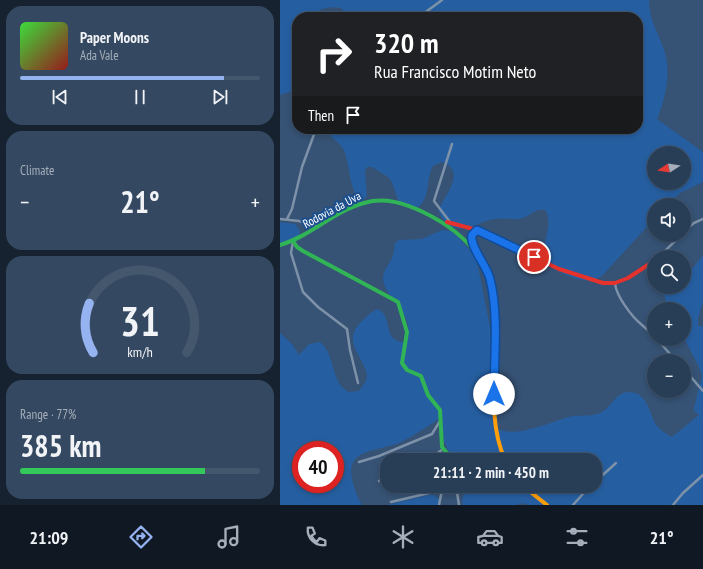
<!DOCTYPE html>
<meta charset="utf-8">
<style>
:root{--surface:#283e57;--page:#344961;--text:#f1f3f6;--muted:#a5aeba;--line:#44576d;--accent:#95b2f1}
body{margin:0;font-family:"PT Sans Narrow",sans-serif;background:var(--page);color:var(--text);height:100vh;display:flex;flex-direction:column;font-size:15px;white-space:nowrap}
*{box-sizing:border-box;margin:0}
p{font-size:13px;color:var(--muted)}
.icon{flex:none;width:22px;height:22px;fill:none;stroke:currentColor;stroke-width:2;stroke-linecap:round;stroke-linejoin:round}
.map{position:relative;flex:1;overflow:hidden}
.details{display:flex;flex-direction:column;gap:6px;padding:6px;background:#162230;width:280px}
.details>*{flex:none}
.banner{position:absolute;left:12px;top:12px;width:351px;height:122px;border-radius:16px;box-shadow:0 2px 6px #0003,0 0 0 1px var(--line);background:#202124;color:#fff;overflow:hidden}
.needle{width:26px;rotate:258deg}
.controls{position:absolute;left:367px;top:146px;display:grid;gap:8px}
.controls a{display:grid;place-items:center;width:44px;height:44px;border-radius:50%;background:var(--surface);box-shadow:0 2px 6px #0003,0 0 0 1px var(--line);font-size:20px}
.speed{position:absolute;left:12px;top:441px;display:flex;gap:8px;font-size:20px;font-weight:700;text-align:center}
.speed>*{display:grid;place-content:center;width:52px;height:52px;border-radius:50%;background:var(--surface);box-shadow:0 2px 6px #0003,0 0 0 1px var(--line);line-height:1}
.speed .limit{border:6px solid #d22;background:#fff;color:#111}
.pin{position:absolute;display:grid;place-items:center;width:34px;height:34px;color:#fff;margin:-17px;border:2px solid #fff;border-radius:50%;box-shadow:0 1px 4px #0007}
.me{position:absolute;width:44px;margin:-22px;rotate:0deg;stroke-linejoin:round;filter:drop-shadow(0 0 3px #0008)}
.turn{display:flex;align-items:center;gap:14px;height:84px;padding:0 16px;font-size:18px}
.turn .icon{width:52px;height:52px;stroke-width:2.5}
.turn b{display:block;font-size:28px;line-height:34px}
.then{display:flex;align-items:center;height:38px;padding:0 16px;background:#0003;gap:8px;font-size:15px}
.big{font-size:30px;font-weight:700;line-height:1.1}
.details .widget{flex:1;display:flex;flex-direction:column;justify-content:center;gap:6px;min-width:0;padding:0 14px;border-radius:16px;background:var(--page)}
.details .dial{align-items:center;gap:0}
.dial svg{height:104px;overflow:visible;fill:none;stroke:var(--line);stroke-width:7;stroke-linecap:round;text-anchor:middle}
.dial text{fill:var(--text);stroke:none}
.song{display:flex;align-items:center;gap:12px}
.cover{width:48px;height:48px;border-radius:6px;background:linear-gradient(135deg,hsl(120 70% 55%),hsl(0 70% 35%))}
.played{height:4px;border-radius:2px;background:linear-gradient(90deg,var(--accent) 85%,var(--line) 85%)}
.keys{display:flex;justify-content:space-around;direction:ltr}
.heat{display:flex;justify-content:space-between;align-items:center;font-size:22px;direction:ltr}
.charge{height:6px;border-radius:3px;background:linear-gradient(90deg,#34c759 77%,var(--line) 0)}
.trip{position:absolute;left:100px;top:453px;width:222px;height:40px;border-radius:16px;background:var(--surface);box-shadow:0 2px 6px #0003,0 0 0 1px var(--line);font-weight:700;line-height:40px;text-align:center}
.tab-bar{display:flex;height:64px;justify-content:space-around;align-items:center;background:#101923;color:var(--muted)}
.tab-bar .icon{width:28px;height:28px}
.tab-bar .current{color:var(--accent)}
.tab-bar b{font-size:18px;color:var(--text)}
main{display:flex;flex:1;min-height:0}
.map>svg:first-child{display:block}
.green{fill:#265fa1;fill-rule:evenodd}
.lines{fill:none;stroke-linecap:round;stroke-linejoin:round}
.street{stroke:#7d92a8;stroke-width:2.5}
.fast{stroke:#30b455;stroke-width:4}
.slow{stroke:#ff9f0a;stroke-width:4}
.jam{stroke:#e5322d;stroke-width:4}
.route-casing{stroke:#114b97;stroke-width:10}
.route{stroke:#1a73e8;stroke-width:7}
.labels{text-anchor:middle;stroke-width:4;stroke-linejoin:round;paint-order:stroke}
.street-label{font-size:12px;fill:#fff;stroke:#1b4f8f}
</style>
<main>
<section class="details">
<div class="widget">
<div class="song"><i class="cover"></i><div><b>Paper Moons</b><p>Ada Vale</p></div></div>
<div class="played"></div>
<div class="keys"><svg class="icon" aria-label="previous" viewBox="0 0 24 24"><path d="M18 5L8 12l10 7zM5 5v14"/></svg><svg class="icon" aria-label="pause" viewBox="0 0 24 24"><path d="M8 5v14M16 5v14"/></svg><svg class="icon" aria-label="next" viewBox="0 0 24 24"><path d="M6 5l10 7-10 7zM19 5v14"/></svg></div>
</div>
<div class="widget"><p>Climate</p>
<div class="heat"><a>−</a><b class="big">21°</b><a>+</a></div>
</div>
<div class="widget dial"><svg viewBox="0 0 100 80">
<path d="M14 69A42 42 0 1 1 86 69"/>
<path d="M14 69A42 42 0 0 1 11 31" stroke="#95b2f1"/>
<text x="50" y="56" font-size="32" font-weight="700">31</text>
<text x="50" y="72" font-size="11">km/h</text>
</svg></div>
<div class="widget"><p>Range · 77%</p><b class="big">385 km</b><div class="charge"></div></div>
</section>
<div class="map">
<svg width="423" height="505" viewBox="0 0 423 505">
<rect width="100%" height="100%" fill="#365274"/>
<!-- green -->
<g class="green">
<path d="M0,0H369C369,19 377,30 383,47C392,70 386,97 377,119L423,152V182L400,193L387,205H374V219L322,276C305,288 279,273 265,261C259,245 275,225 265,210C255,208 251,215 243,218C234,221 224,217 215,219C198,221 184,236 168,224C163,220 159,215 159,209C165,195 187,171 162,162L153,166C145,180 152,200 135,209L121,205L118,200L112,182L108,177L92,167H87L85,171L87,196L82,201L78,199C69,185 70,168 65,153C61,141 50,138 44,129H358V17H68L61,8C52,6 37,8 31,17H17V90L0,95ZM374,153H404V183H374Z"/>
<polygon points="0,222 15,224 20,231 19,238 0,247"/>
<path d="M162,230L171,231L179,238L195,256L199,271L210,327L216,424L218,429C237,439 274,420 293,416C302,415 311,417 320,413C333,407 337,387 355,393C369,398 370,416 377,426C381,431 387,434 392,437L419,415L414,411V408L422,376L419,367L404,338V309H387L385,297L381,287H404V274L413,268L423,255V302L418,318V326H423V505H249L243,503L236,505H183C180,495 187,491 194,486H315V460H172L164,441L162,417C148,426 134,436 119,443C100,451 65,448 72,479C74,488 77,497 82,505H0V333L12,344L19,355L29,344L40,342C56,354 50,383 69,392L79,391L86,381L87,375C82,353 61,341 82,321C87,316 91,312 97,309C113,313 102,341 123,342C142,318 104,301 103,278C103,270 109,265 112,258C114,254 114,248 115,243L119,240L142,239ZM21,450H55V484H21Z"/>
<polygon points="148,495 154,495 159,499 159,505 107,505"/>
</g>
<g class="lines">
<!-- street -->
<g class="street">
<polyline points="139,17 162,0"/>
<polyline points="0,219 19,221 38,227"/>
<polyline points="7,219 12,209 22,167 36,129"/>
<polyline points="170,222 154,201 172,144"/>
<polyline points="404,231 414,223 423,219"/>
<polyline points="13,241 11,253 23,292 38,307 67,329 70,350 78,383"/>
<polyline points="191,243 192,235 197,230"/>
<polyline points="379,257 401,235"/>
<path d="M335,283C336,296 352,317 362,325C366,329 370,331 374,335"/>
<polyline points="377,339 396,361"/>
<polyline points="404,369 423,391"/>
<polyline points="148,460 163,449"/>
<polyline points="79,462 99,456 152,434 160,421"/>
<polyline points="99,481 107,478"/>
<polyline points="315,482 336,463"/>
<polyline points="176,486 179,505"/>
<polyline points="111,502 162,490 169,486"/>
<polyline points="159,505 162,490"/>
<polyline points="293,505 310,486"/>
<polyline points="393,505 403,493 423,475"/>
</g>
<!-- fast -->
<g class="fast">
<polyline points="13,241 17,247 23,251 118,302 127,332 122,363 127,370 141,376 148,395 160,410 162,447 173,460"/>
<path d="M0,245C31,236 54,211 84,203C105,197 124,203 143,212C209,244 217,283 215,352"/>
</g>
<!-- slow -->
<g class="slow">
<path d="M215,352C214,388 210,427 225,460"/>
<polyline points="243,486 267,505"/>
</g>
<!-- jam -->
<polyline class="jam" points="167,222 197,230 279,269 323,283 335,283 348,278 374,261"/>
</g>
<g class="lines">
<defs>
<path id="route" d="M214,394C214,358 219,314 210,279C207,266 189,246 192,235L197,230L254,257"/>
</defs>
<!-- route casing -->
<use href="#route" class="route-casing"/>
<!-- route -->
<use href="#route" class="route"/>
</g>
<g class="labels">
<!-- street labels -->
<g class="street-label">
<text transform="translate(52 210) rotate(-28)" y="4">Rodovia da Uva</text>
</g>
</g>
</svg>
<div class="controls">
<a><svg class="needle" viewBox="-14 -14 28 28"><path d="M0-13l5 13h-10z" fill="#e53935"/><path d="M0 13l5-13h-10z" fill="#a5aeba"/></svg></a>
<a><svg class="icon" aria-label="sound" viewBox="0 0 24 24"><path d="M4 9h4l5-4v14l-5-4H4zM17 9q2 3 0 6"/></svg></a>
<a><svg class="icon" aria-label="search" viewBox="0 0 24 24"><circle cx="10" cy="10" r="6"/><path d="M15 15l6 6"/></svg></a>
<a>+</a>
<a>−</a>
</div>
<div class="speed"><div class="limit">40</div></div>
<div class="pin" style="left:254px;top:257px;background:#d93025"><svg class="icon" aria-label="arrive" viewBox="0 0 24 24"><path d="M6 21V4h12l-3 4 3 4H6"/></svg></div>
<svg class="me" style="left:214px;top:394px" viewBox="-20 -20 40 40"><circle r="19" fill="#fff"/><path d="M0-13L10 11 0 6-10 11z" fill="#1a73e8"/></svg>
<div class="trip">21:11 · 2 min · 450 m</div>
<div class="banner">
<div class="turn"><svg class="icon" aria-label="right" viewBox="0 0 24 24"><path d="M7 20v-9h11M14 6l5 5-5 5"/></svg><div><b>320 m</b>Rua Francisco Motim Neto</div></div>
<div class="then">Then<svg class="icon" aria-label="arrive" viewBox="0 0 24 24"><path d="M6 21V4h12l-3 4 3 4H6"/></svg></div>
</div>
</div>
</main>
<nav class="tab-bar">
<b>21:09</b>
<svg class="icon current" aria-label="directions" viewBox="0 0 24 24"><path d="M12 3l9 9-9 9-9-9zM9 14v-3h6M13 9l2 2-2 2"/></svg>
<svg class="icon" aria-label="music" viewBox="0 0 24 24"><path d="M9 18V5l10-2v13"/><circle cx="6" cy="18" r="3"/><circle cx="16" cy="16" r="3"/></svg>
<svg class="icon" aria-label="phone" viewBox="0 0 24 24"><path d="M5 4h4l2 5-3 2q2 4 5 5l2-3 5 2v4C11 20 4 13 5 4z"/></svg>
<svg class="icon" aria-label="climate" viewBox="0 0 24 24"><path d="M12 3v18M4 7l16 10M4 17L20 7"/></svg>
<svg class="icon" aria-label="car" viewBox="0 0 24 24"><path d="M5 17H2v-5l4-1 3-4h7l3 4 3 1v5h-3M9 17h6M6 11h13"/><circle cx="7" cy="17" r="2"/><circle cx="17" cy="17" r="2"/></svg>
<svg class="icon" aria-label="filters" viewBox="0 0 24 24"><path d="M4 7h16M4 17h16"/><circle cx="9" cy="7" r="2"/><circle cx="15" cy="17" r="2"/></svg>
<b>21°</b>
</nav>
